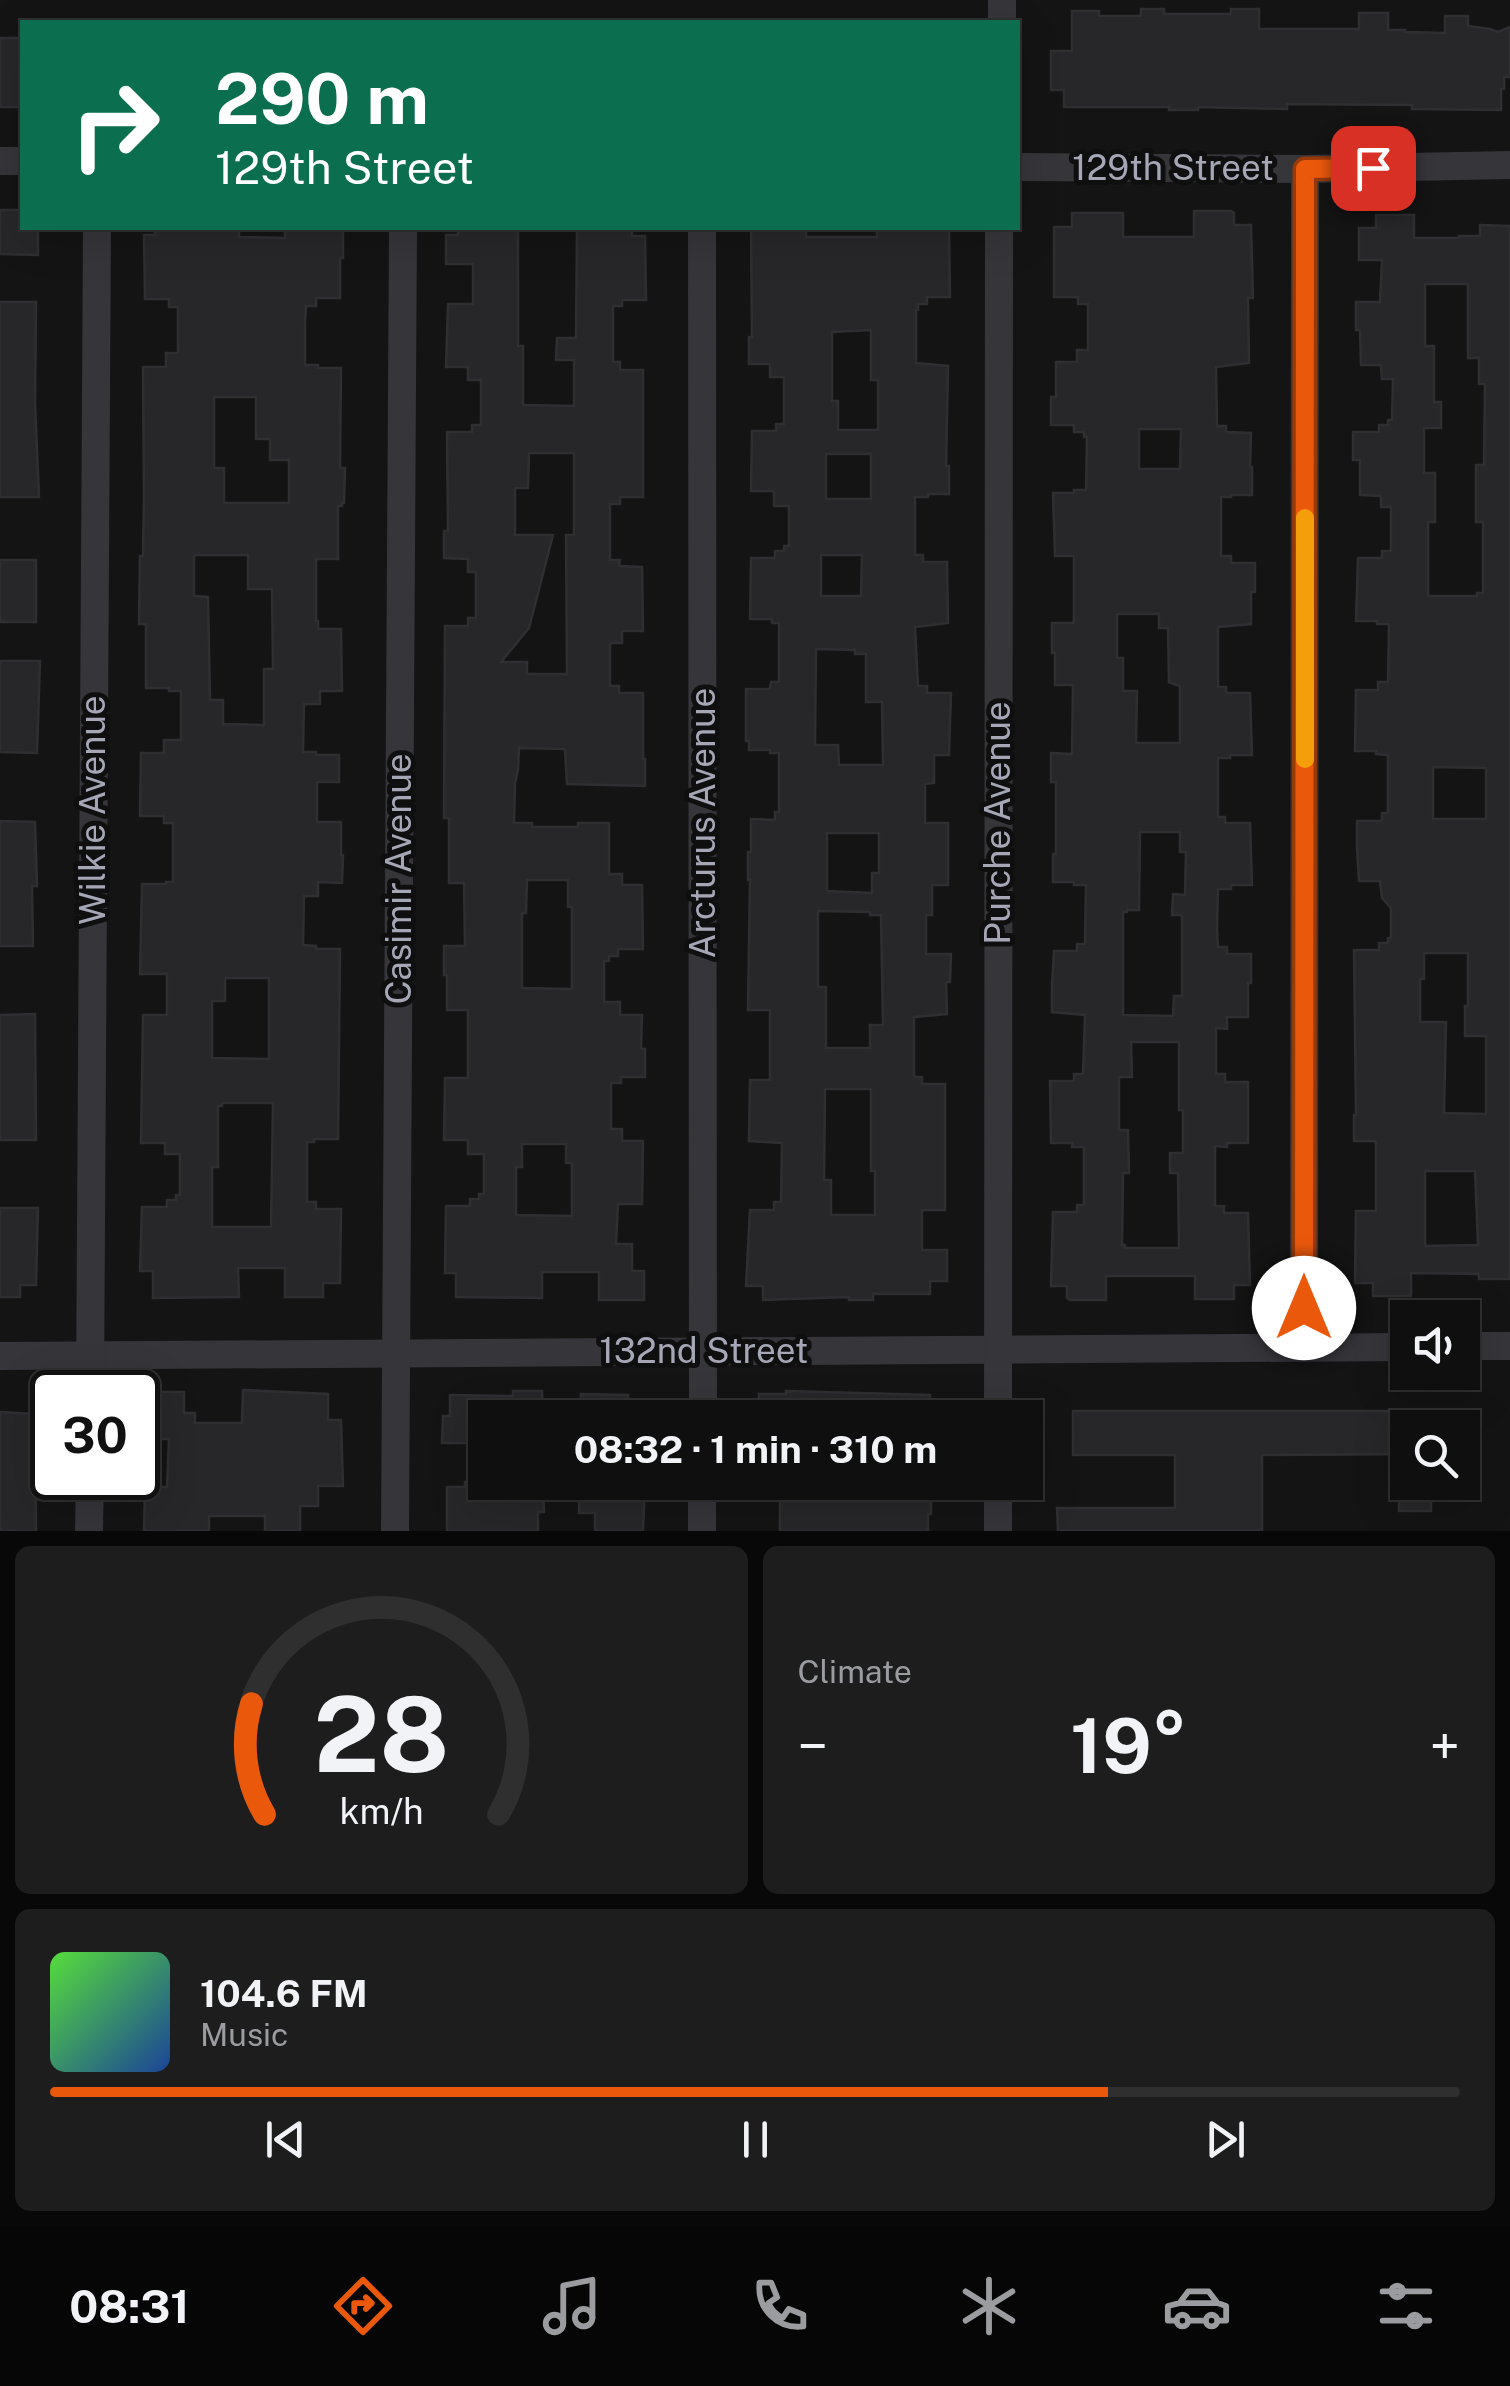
<!DOCTYPE html>
<meta charset="utf-8">
<style>
:root{--surface:#0f0f10;--page:#1d1d1e;--text:#f1f3f6;--muted:#9b9c9f;--line:#2f2f30;--accent:#ea580c}
body{margin:0;font-family:"Public Sans",sans-serif;background:var(--page);color:var(--text);height:100vh;display:flex;flex-direction:column;font-size:38px;white-space:nowrap}
*{box-sizing:border-box;margin:0}
p{font-size:32px;color:var(--muted)}
.icon{flex:none;width:55px;height:55px;fill:none;stroke:currentColor;stroke-width:2;stroke-linecap:round;stroke-linejoin:round}
.map{position:relative;height:1531px;overflow:hidden}
.details{display:flex;flex-direction:column;gap:15px;padding:15px;background:#080809;flex:1}
.details>*{flex:none}
.top-card{position:absolute;left:20px;top:20px;width:1000px;height:210px;border-radius:0px;box-shadow:0 10px 40px #0002,0 0 0 2px var(--line);background:#0b6e4f;color:#fff;overflow:hidden}
.tools{position:absolute;left:1390px;top:1300px;display:grid;gap:20px}
.tools a{display:grid;place-items:center;width:90px;height:90px;border-radius:0px;background:var(--surface);box-shadow:0 10px 40px #0002,0 0 0 2px var(--line);font-size:50px}
.speed{position:absolute;left:30px;top:1370px;display:flex;gap:20px;font-size:50px;font-weight:700;text-align:center}
.speed>*{display:grid;place-content:center;width:130px;height:130px;border-radius:50%;background:var(--surface);box-shadow:0 10px 40px #0002,0 0 0 2px var(--line);line-height:1}
.speed .limit{border:5px solid #111;border-radius:15px;background:#fff;color:#111}
.pin{position:absolute;display:grid;place-items:center;width:85px;height:85px;color:#fff;margin:-42px;border-radius:20px;box-shadow:0 5px 15px #0006}
.me{position:absolute;width:110px;margin:-55px;rotate:0deg;stroke-linejoin:round;filter:drop-shadow(0 0 8px #0008)}
.turn{display:flex;align-items:center;gap:35px;height:210px;padding:0 30px;font-size:45px}
.turn .icon{width:130px;height:130px;stroke-width:2.5}
.turn b{display:block;font-size:70px;line-height:85px}
.big{font-size:75px;font-weight:700;line-height:1.1}
.details .card{flex:1;display:flex;flex-direction:column;justify-content:center;gap:15px;min-width:0;padding:0 35px;border-radius:15px;background:var(--page)}
.details .dial{align-items:center;gap:0}
.dial svg{height:260px;overflow:visible;fill:none;stroke:var(--line);stroke-width:7;stroke-linecap:round;text-anchor:middle}
.dial text{fill:var(--text);stroke:none}
.song{display:flex;align-items:center;gap:30px}
.cover{width:120px;height:120px;border-radius:15px;background:linear-gradient(135deg,hsl(110 70% 55%),hsl(220 70% 35%))}
.played{height:10px;border-radius:5px;background:linear-gradient(90deg,var(--accent) 75%,var(--line) 75%)}
.keys{display:flex;justify-content:space-around;direction:ltr}
.heat{display:flex;justify-content:space-between;align-items:center;font-size:55px;direction:ltr}
.details .tiles{flex:1;display:grid;gap:15px;grid-template-columns:1fr 1fr}
.card:last-child{grid-column:span 2}
.trip{position:absolute;left:468px;top:1400px;width:575px;height:100px;border-radius:0px;background:var(--surface);box-shadow:0 10px 40px #0002,0 0 0 2px var(--line);font-weight:700;line-height:100px;text-align:center}
.tab-bar{display:flex;height:160px;justify-content:space-around;align-items:center;background:#060606;color:var(--muted)}
.tab-bar .icon{width:70px;height:70px}
.tab-bar .current{color:var(--accent)}
.tab-bar b{font-size:45px;color:var(--text)}
.map>svg:first-child{display:block}
.building{fill:#272729;stroke:#2f2e31;stroke-width:2.5;fill-rule:evenodd}
.lines{fill:none;stroke-linecap:round;stroke-linejoin:round}
.street{stroke:#35353a;stroke-width:28}
.route-casing{stroke:#983908;stroke-width:25}
.route{stroke:#ea580c;stroke-width:18}
.slow{stroke:#f59e0b;stroke-width:18}
.labels{text-anchor:middle;stroke-width:10;stroke-linejoin:round;paint-order:stroke}
.street-label{font-size:35px;fill:#a5a6b6;stroke:#0f0f10}
</style>
<div class="map">
<svg width="1510" height="1531" viewBox="0 0 1510 1531">
<rect width="100%" height="100%" fill="#141415"/>
<!-- building -->
<g class="building">
<polygon points="1141,9 1164,9 1164,14 1231,14 1231,9 1259,9 1259,29 1359,29 1359,13 1388,13 1388,30 1405,30 1405,32 1445,33 1445,16 1468,16 1468,26 1490,29 1498,32 1510,27 1510,77 1504,77 1504,89 1501,89 1501,110 1412,109 1412,105 1287,104 1287,109 1198,107 1198,110 1169,110 1169,107 1064,107 1064,90 1051,90 1051,51 1072,51 1072,11 1099,11 1099,16 1141,16"/>
<rect x="0" y="38" width="22" height="69"/>
<polygon points="0,210 21,210 22,228 38,228 38,255 0,254"/>
<path d="M1194,211H1231L1234,213V225H1251L1253,298H1248L1249,363L1216,367L1217,426H1226V432L1251,433L1250,467H1252V495H1231V497H1221V556H1231V563H1255V592H1251V624L1218,627V687H1226V693H1250L1252,755H1230V758H1218V817H1225V823H1250L1252,885H1231V889H1218L1217,929L1218,947H1227V954H1251V983H1248V1017H1227V1029L1216,1028V1074H1225V1082H1248V1143H1227V1147L1215,1146V1206H1224V1213H1248L1250,1285H1234V1299H1195V1276H1106V1300H1070L1067,1298V1286H1051L1053,1212H1077V1205H1084V1147H1072V1143H1051L1050,1081H1074V1074H1083L1085,1015L1052,1012V985L1054,951H1077V944H1085L1086,885H1074V882H1053V854H1056V782H1051V753L1072,754L1073,685H1055V653H1052V623H1073L1074,620V556H1055L1053,493H1074V490H1086L1087,437H1084V432H1074V425H1051V397H1056V362H1077V350H1088V304H1078V297H1054V227H1072V213H1123V237H1194ZM1139,429H1181L1180,469H1139ZM1117,614H1159V628H1168L1169,682L1180,686V743H1136L1137,691H1123V658H1117ZM1140,832H1180V852H1186L1185,895L1173,894L1172,915H1182V996H1174L1173,1016L1123,1015V912H1127V910H1139ZM1131,1042H1179V1110H1183V1153H1170V1173H1178L1179,1248H1125V1245H1122L1123,1173H1129L1128,1130H1119V1077H1132Z"/>
<path d="M1376,215H1414V238H1459V236H1480V225L1510,226V1279H1479V1274L1411,1273V1296H1373V1283H1355L1356,1211H1376V1144L1375,1141H1354V1115H1356L1354,950H1379V943H1388V938H1391V908L1382,898L1380,881H1359L1357,848V821H1382V813H1388V755L1376,754V751H1355L1356,690H1378V682H1388L1389,624H1377V621H1356L1358,558H1382V551H1391V507H1381V496L1360,495V460H1353V432H1379V425H1388V420H1392L1393,379H1382L1381,365H1361L1360,330H1356V302H1380L1382,260H1359V228H1376ZM1425,284H1468V358H1479V384H1485L1484,465H1476V522H1483V593H1477V596H1428V522H1435V473H1424V428H1441V402H1434V346H1425ZM1433,767L1486,768V819H1433ZM1424,953H1468V1006H1465V1036H1486V1114L1444,1113L1446,1022H1420V979H1424ZM1425,1171H1475L1478,1245L1425,1246Z"/>
<path d="M155,228H239V237L285,238V228H343V258H340V298H316V306H306L305,323V365H318V368H341L340,468H345L344,503H342V506H338V559H316V621H318V629H341L342,691H320V704H304L303,752H316V755H339V782H317V822H341V855H343L342,883L318,882V896H304L303,945L316,946V949H340L338,1139H314V1142H307V1202H316V1209H341L340,1283H323V1297H285V1268H238L239,1297L153,1298V1271H140L142,1207H167V1200H176V1195H180V1154H165V1143H141L143,1015H167V974H140L142,884H166V882H173V823H164V816H140L141,753H164V740H181V691H169V688H146V624H139L140,556H143L144,497L143,367H166V353H178V307H169V299H145L144,235H155ZM214,397H256V439H270V460H289V503H224V468H214ZM194,555H248V589H272L273,669H264V725L223,724V700H210L208,597L194,596ZM225,978H269V1059L212,1058V1001H225ZM222,1103H273L271,1227H212V1167H218V1106H222Z"/>
<path d="M458,228H518V346H523V405L574,406V360H556L557,338H576L577,228H632V236H645L646,300H622V306H613V362H620V370H643V497H620V504H610V560H620L619,566L642,567L643,631H622V643H610V686H619V693H643V759H645V786L567,784L565,749L519,748L518,770L515,783L514,823H532V827H578V823H609V874H622V885H642L643,949H618V956H609V961H604V1002H620V1015H642L641,1049H645V1077H621V1083H611V1129H622V1141H643L642,1204H618L616,1244H632V1271H644V1300H599V1272H542V1298L456,1297V1273H445L446,1206H470V1199H479V1194H484V1154H468V1140H444L445,1078H468V1010H447V975H444V946H465L464,883H449V818H444L445,626H468V618H476V572H468V559L444,558V531H448L447,432H472V425H481V380H468V367H446L448,304H473V264H446V235H458ZM529,453H574V535H566L567,674H527V662H501L529,628L553,535H515V488H528ZM527,880H568V907H572V989L522,988V913H526ZM522,1144H566V1163H572V1216L516,1215V1167H522Z"/>
<path d="M751,228H806V237H877V230H885V228H949L950,297H927V304H918V310H916V363L948,366L946,466H949V494H928V497H915V555H923V562H947L948,623L915,627L918,686H927V693H951L949,755H934V783L925,784V823H948V885H932V915H926V954H951L950,982H946L947,1014L914,1017V1077H922V1084H945V1210H922V1250H947V1281H930V1294H873V1300H849V1297L763,1300V1286H746L750,1210H774V1202H781L782,1143L749,1141L750,1080H770V1010H748L750,880H748V852H751V819L775,820V812H779V753H770V750H749V741H746V689H770L771,682H779V623H772V619H750L751,558H775V551H784V546H789V506H774V491H751L752,431H776V424H784V377H770V364H749V337H752ZM871,330V380H878V430H838V401H832V332ZM826,454H871V499H826ZM821,555H862L861,596H821ZM816,649L855,650V654H866V702H882L883,765H839L838,745H815ZM827,833H879V873H872V893L827,891ZM818,911L870,912V915H881L883,1025H870V1048H826V987H818ZM825,1089H871V1171H875V1215H831V1180H824Z"/>
<polygon points="0,302 36,302 35,403 39,497 0,497"/>
<rect x="0" y="560" width="36" height="62"/>
<polygon points="0,661 40,661 37,753 0,752"/>
<polygon points="0,821 35,822 37,886 32,886 33,946 0,946"/>
<polygon points="35,1014 36,1140 0,1140 0,1015"/>
<polygon points="0,1208 38,1208 36,1285 20,1285 20,1297 0,1297"/>
<polygon points="243,1390 328,1394 328,1420 341,1420 343,1486 318,1486 318,1506 300,1506 300,1531 265,1531 265,1516 209,1516 209,1531 144,1531 145,1487 167,1487 169,1439 142,1439 142,1406 158,1406 158,1392 184,1392 184,1413 195,1413 195,1423 242,1423"/>
<polygon points="513,1391 542,1391 543,1418 485,1418 485,1443 442,1443 443,1416 450,1416 450,1395 513,1396"/>
<polygon points="786,1391 930,1395 930,1418 759,1418 759,1394 786,1394"/>
<polygon points="581,1394 628,1395 628,1418 581,1418"/>
<polygon points="1073,1411 1408,1411 1408,1454 1262,1455 1262,1531 1058,1531 1057,1508 1175,1508 1175,1455 1073,1455"/>
<polygon points="0,1412 35,1414 36,1531 0,1531"/>
<polygon points="465,1482 543,1482 544,1512 538,1512 538,1531 447,1531 447,1487 465,1487"/>
<polygon points="580,1482 645,1485 643,1531 595,1531 595,1513 579,1513"/>
<polygon points="780,1482 931,1482 931,1514 928,1514 928,1531 780,1531"/>
<rect x="1399" y="1482" width="32" height="29"/>
</g>
<g class="lines">
<!-- street -->
<g class="street">
<polyline points="1002,22 1002,0"/>
<polyline points="0,161 22,161"/>
<polyline points="1018,167 1305,169 1510,165"/>
<polyline points="702,228 703,1418"/>
<polyline points="1462,1346 1510,1346"/>
<polyline points="1304,1347 1305,169"/>
<polyline points="0,1356 1408,1347"/>
<polyline points="90,1392 97,228"/>
<polyline points="998,1418 999,228"/>
<polyline points="89,1531 90,1478"/>
<polyline points="395,1531 403,228"/>
<polyline points="702,1531 702,1482"/>
<polyline points="998,1531 998,1482"/>
</g>
</g>
<g class="lines">
<defs>
<polyline id="route" points="1304,1308 1305,169 1373,168"/>
</defs>
<!-- route casing -->
<use href="#route" class="route-casing"/>
<!-- route -->
<use href="#route" class="route"/>
<!-- slow -->
<polyline class="slow" points="1305,518 1305,759"/>
</g>
<g class="labels">
<!-- street labels -->
<g class="street-label">
<text x="1173" y="180">129th Street</text>
<text transform="translate(93 810) rotate(-90)" y="12">Wilkie Avenue</text>
<text transform="translate(703 823) rotate(-90)" y="12">Arcturus Avenue</text>
<text transform="translate(998 823) rotate(-90)" y="12">Purche Avenue</text>
<text transform="translate(399 879) rotate(-90)" y="12">Casimir Avenue</text>
<text x="704" y="1363">132nd Street</text>
</g>
</g>
</svg>
<div class="tools">
<a><svg class="icon" aria-label="sound" viewBox="0 0 24 24"><path d="M4 9h4l5-4v14l-5-4H4zM17 9q2 3 0 6"/></svg></a>
<a><svg class="icon" aria-label="search" viewBox="0 0 24 24"><circle cx="10" cy="10" r="6"/><path d="M15 15l6 6"/></svg></a>
</div>
<div class="speed"><div class="limit">30</div></div>
<div class="pin" style="left:1373px;top:168px;background:#d93025"><svg class="icon" aria-label="arrive" viewBox="0 0 24 24"><path d="M6 21V4h12l-3 4 3 4H6"/></svg></div>
<svg class="me" style="left:1304px;top:1308px" viewBox="-20 -20 40 40"><circle r="19" fill="#fff"/><path d="M0-13L10 11 0 6-10 11z" fill="#ea580c"/></svg>
<div class="trip">08:32 · 1 min · 310 m</div>
<div class="top-card">
<div class="turn"><svg class="icon" aria-label="right" viewBox="0 0 24 24"><path d="M7 20v-9h11M14 6l5 5-5 5"/></svg><div><b>290 m</b>129th Street</div></div>
</div>
</div>
<section class="details">
<div class="tiles">
<div class="card dial"><svg viewBox="0 0 100 80">
<path d="M14 69A42 42 0 1 1 86 69"/>
<path d="M14 69A42 42 0 0 1 10 35" stroke="#ea580c"/>
<text x="50" y="56" font-size="32" font-weight="700">28</text>
<text x="50" y="72" font-size="11">km/h</text>
</svg></div>
<div class="card"><p>Climate</p>
<div class="heat"><a>−</a><b class="big">19°</b><a>+</a></div>
</div>
<div class="card">
<div class="song"><i class="cover"></i><div><b>104.6 FM</b><p>Music</p></div></div>
<div class="played"></div>
<div class="keys"><svg class="icon" aria-label="previous" viewBox="0 0 24 24"><path d="M18 5L8 12l10 7zM5 5v14"/></svg><svg class="icon" aria-label="pause" viewBox="0 0 24 24"><path d="M8 5v14M16 5v14"/></svg><svg class="icon" aria-label="next" viewBox="0 0 24 24"><path d="M6 5l10 7-10 7zM19 5v14"/></svg></div>
</div>
</div>
</section>
<nav class="tab-bar">
<b>08:31</b>
<svg class="icon current" aria-label="directions" viewBox="0 0 24 24"><path d="M12 3l9 9-9 9-9-9zM9 14v-3h6M13 9l2 2-2 2"/></svg>
<svg class="icon" aria-label="music" viewBox="0 0 24 24"><path d="M9 18V5l10-2v13"/><circle cx="6" cy="18" r="3"/><circle cx="16" cy="16" r="3"/></svg>
<svg class="icon" aria-label="phone" viewBox="0 0 24 24"><path d="M5 4h4l2 5-3 2q2 4 5 5l2-3 5 2v4C11 20 4 13 5 4z"/></svg>
<svg class="icon" aria-label="climate" viewBox="0 0 24 24"><path d="M12 3v18M4 7l16 10M4 17L20 7"/></svg>
<svg class="icon" aria-label="car" viewBox="0 0 24 24"><path d="M5 17H2v-5l4-1 3-4h7l3 4 3 1v5h-3M9 17h6M6 11h13"/><circle cx="7" cy="17" r="2"/><circle cx="17" cy="17" r="2"/></svg>
<svg class="icon" aria-label="filters" viewBox="0 0 24 24"><path d="M4 7h16M4 17h16"/><circle cx="9" cy="7" r="2"/><circle cx="15" cy="17" r="2"/></svg>
</nav>
